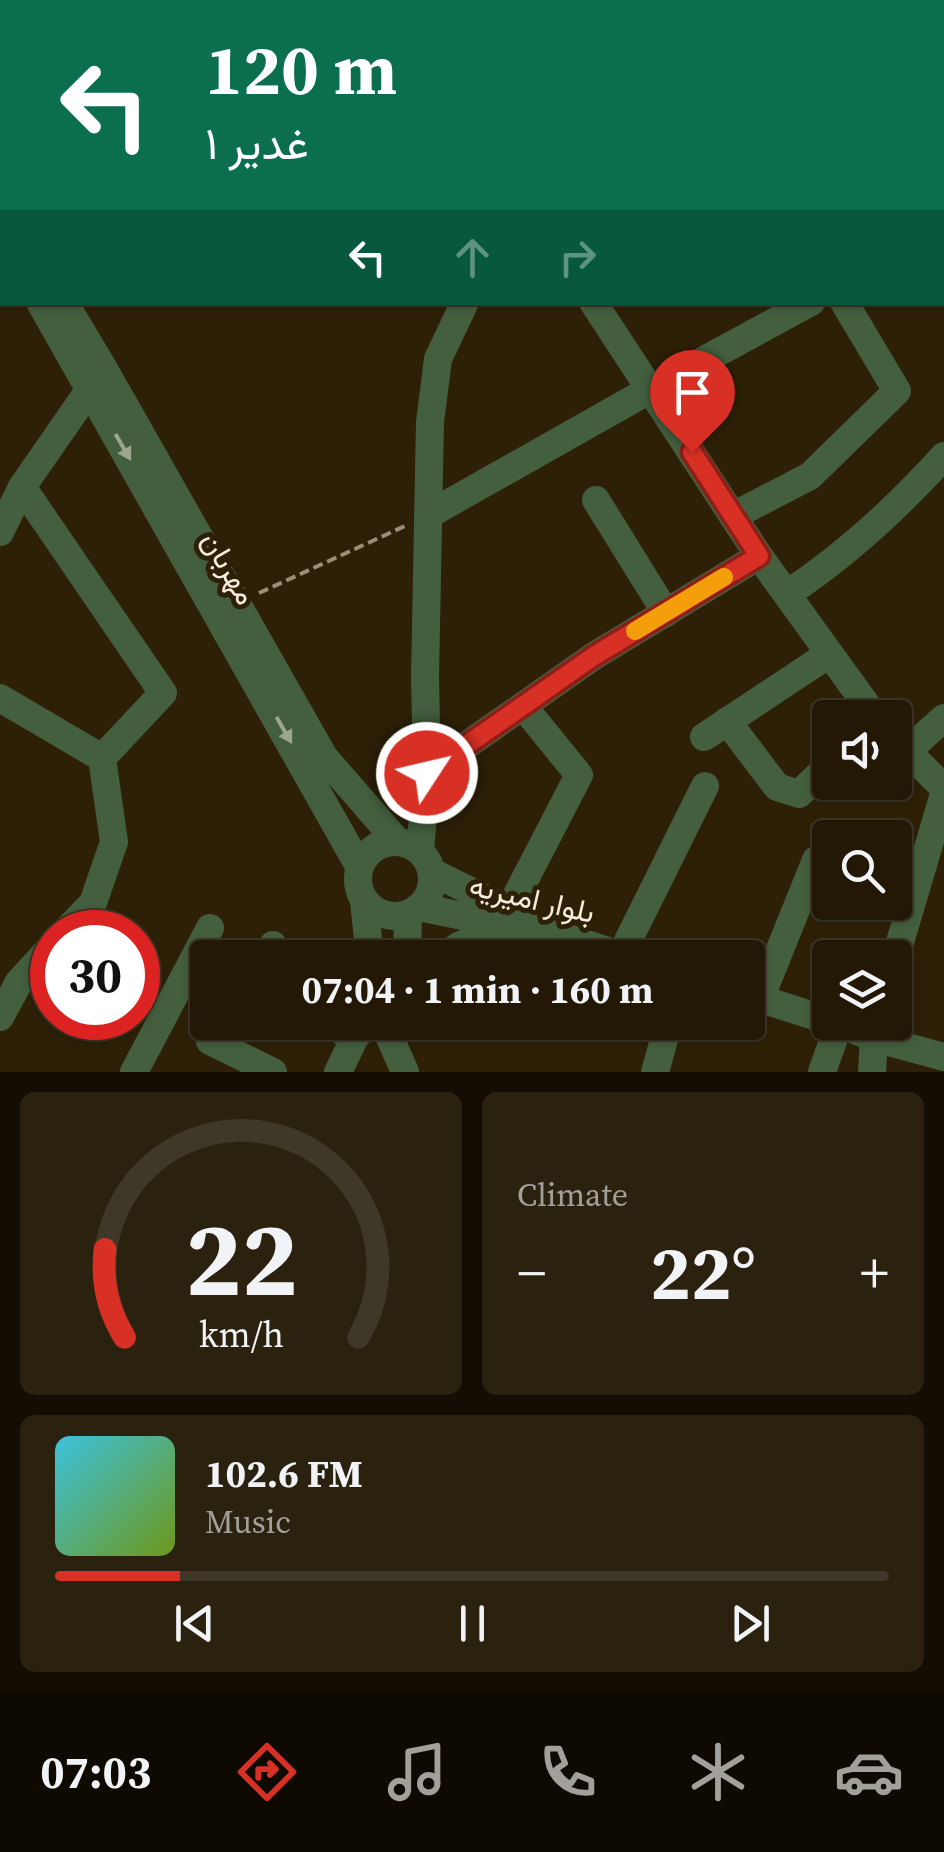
<!DOCTYPE html>
<meta charset="utf-8">
<style>
:root{--surface:#221805;--page:#2a210f;--text:#f1f3f6;--muted:#a2a09a;--line:#3f3727;--accent:#d93025}
body{margin:0;font-family:"Source Serif 4",Vazirmatn,serif;background:var(--page);color:var(--text);height:100vh;display:flex;flex-direction:column;font-size:38px;white-space:nowrap}
*{box-sizing:border-box;margin:0}
p{font-size:32px;color:var(--muted)}
.icon{flex:none;width:55px;height:55px;fill:none;stroke:currentColor;stroke-width:2;stroke-linecap:round;stroke-linejoin:round}
.map{position:relative;height:1072px;overflow:hidden}
.panel{display:flex;flex-direction:column;gap:20px;padding:20px;background:#130d03;flex:1}
.panel>*{flex:none}
.top-card{position:absolute;left:0px;top:0px;width:945px;height:305px;box-shadow:0 2px 8px #0004,0 0 0 2px var(--line);background:#0b6e4f;color:#fff;overflow:hidden}
.fabs{position:absolute;left:812px;top:700px;display:grid;gap:20px}
.fabs a{display:grid;place-items:center;width:100px;height:100px;border-radius:10px;background:var(--surface);box-shadow:0 2px 8px #0004,0 0 0 2px var(--line);font-size:50px}
.speed{position:absolute;left:30px;top:910px;display:flex;gap:20px;font-size:50px;font-weight:700;text-align:center}
.speed>*{display:grid;place-content:center;width:130px;height:130px;border-radius:50%;background:var(--surface);box-shadow:0 2px 8px #0004,0 0 0 2px var(--line);line-height:1}
.speed .limit{border:15px solid #d22;background:#fff;color:#111}
.pin{position:absolute;display:grid;place-items:center;width:85px;height:85px;color:#fff;margin:-102px -42px;border-radius:50% 50% 50% 0;rotate:-45deg;box-shadow:0 0 10px #0007}
.pin .icon{rotate:45deg}
.me{position:absolute;width:110px;margin:-55px;rotate:55deg;stroke-linejoin:round;filter:drop-shadow(0 0 8px #0008)}
.turn{display:flex;align-items:center;gap:35px;height:210px;padding:0 40px;font-size:45px}
.turn .icon{width:130px;height:130px;stroke-width:2.5}
.turn b{display:block;font-size:70px;line-height:85px}
.lanes{display:flex;align-items:center;height:95px;padding:0 40px;background:#0003;justify-content:center;gap:50px;direction:ltr}
.lanes .off{opacity:.35}
.big{font-size:75px;font-weight:700;line-height:1.1}
.panel .tile{flex:1;display:flex;flex-direction:column;justify-content:center;gap:15px;min-width:0;padding:0 35px;border-radius:15px;background:var(--page)}
.panel .dial{align-items:center;gap:0}
.dial svg{height:260px;overflow:visible;fill:none;stroke:var(--line);stroke-width:7;stroke-linecap:round;text-anchor:middle}
.dial text{fill:var(--text);stroke:none}
.song{display:flex;align-items:center;gap:30px}
.cover{width:120px;height:120px;border-radius:15px;background:linear-gradient(135deg,hsl(190 70% 55%),hsl(80 70% 35%))}
.played{height:10px;border-radius:5px;background:linear-gradient(90deg,var(--accent) 15%,var(--line) 15%)}
.keys{display:flex;justify-content:space-around;direction:ltr}
.heat{display:flex;justify-content:space-between;align-items:center;font-size:55px;direction:ltr}
.panel .tiles{flex:1;display:grid;gap:20px;grid-template-columns:1fr 1fr}
.tile:last-child{grid-column:span 2}
.trip{position:absolute;left:190px;top:940px;width:575px;height:100px;border-radius:10px;background:var(--surface);box-shadow:0 2px 8px #0004,0 0 0 2px var(--line);font-weight:700;line-height:100px;text-align:center}
.tab-bar{display:flex;height:160px;justify-content:space-around;align-items:center;background:#0e0a02;color:var(--muted)}
.tab-bar .icon{width:70px;height:70px}
.tab-bar .current{color:var(--accent)}
.tab-bar b{font-size:45px;color:var(--text)}
.map>svg:first-child{display:block}
.lines{fill:none;stroke-linecap:round;stroke-linejoin:round}
.path{stroke:#998e7a;stroke-width:4;stroke-dasharray:10 5;stroke-linecap:butt}
.minor{stroke:#435f3e;stroke-width:28}
.oneway{fill:#9ca68e}
.route-casing{stroke:#8d1f18;stroke-width:25}
.route{stroke:#d93025;stroke-width:18}
.slow{stroke:#f59e0b;stroke-width:18}
.labels{text-anchor:middle;stroke-width:10;stroke-linejoin:round;paint-order:stroke}
.street-label{font-size:30px;fill:#f5ecdd;stroke:#2d2007}
</style>
<div class="map">
<svg width="944" height="1072" viewBox="0 0 944 1072">
<rect width="100%" height="100%" fill="#2d2007"/>
<g class="lines">
<!-- path -->
<polyline class="path" points="259,593 405,526"/>
<!-- minor -->
<g class="minor">
<polyline points="677,0 679,2"/>
<polyline points="611,2 613,0"/>
<polyline points="942,62 944,61"/>
<polyline points="0,193 2,198"/>
<polyline points="942,230 944,229"/>
<polyline points="0,234 2,238"/>
<polyline points="40,302 359,866"/>
<polyline points="64,302 105,371 324,757 397,841"/>
<polyline points="593,302 759,556 876,718"/>
<polyline points="22,487 163,693 102,758 114,842 93,903 65,932"/>
<polyline points="596,500 666,613"/>
<polyline points="428,515 651,389 811,302"/>
<polyline points="733,516 810,476 897,391 844,302"/>
<polyline points="0,532 22,487 90,389"/>
<path d="M787,594C846,555 897,508 944,456"/>
<polyline points="0,698 102,758"/>
<polyline points="727,721 777,787 799,794 830,764"/>
<polyline points="704,737 829,654"/>
<polyline points="895,739 944,788"/>
<polyline points="906,752 944,718"/>
<polyline points="427,773 594,656 759,556"/>
<circle cx="395" cy="879" r="37"/>
<polyline points="420,850 427,773 425,677 430,422 438,359 465,302"/>
<polyline points="432,872 523,917"/>
<polyline points="364,901 370,958"/>
<polyline points="419,907 565,937 630,958"/>
<polyline points="509,910 579,775 523,706"/>
<polyline points="621,955 705,786"/>
<polyline points="266,958 273,945"/>
<polyline points="407,958 408,914"/>
<polyline points="441,958 460,945 511,926"/>
<polyline points="895,959 944,794"/>
<polyline points="748,995 830,1021"/>
<polyline points="760,999 816,860"/>
<polyline points="0,1017 19,982 52,946"/>
<polyline points="323,1022 355,1037"/>
<polyline points="383,1022 405,1072"/>
<polyline points="835,1022 874,1038 944,1057"/>
<polyline points="210,1041 273,1072"/>
<polyline points="134,1072 210,928"/>
<polyline points="338,1072 355,1037 370,1022"/>
<polyline points="655,1072 669,1022"/>
<polyline points="822,1072 839,1024"/>
<polyline points="872,1072 874,1038"/>
</g>
</g>
<!-- one-way arrows -->
<defs><path id="oneway-solid" d="M-6-.8H1V-3.2L6.5 0L1 3.2V.8H-6Z" transform="scale(2.5)"/></defs>
<g class="oneway">
<use href="#oneway-solid" transform="translate(123 447) rotate(60)"/>
<use href="#oneway-solid" transform="translate(284 730) rotate(60)"/>
</g>
<g class="lines">
<defs>
<polyline id="route" points="427,773 594,656 759,556 692,452"/>
</defs>
<!-- route casing -->
<use href="#route" class="route-casing"/>
<!-- route -->
<use href="#route" class="route"/>
<!-- slow -->
<polyline class="slow" points="635,631 724,577"/>
</g>
<g class="labels">
<!-- street labels -->
<g class="street-label">
<text transform="translate(229 568) rotate(60)" y="10">مهربان</text>
<text transform="translate(532 899) rotate(13)" y="10">بلوار امیریه</text>
</g>
</g>
</svg>
<div class="fabs">
<a><svg class="icon" aria-label="sound" viewBox="0 0 24 24"><path d="M4 9h4l5-4v14l-5-4H4zM17 9q2 3 0 6"/></svg></a>
<a><svg class="icon" aria-label="search" viewBox="0 0 24 24"><circle cx="10" cy="10" r="6"/><path d="M15 15l6 6"/></svg></a>
<a><svg class="icon" aria-label="layers" viewBox="0 0 24 24"><path d="M12 4l9 5-9 5-9-5zM3 14l9 5 9-5"/></svg></a>
</div>
<div class="speed"><div class="limit">30</div></div>
<div class="pin" style="left:692px;top:452px;background:#d93025"><svg class="icon" aria-label="arrive" viewBox="0 0 24 24"><path d="M6 21V4h12l-3 4 3 4H6"/></svg></div>
<svg class="me" style="left:427px;top:773px" viewBox="-20 -20 40 40"><circle r="17" fill="#d93025" stroke="#fff" stroke-width="3"/><path d="M0-11L8 9 0 5-8 9z" fill="#fff"/></svg>
<div class="trip">07:04 · 1 min · 160 m</div>
<div class="top-card">
<div class="turn"><svg class="icon" aria-label="left" viewBox="0 0 24 24"><path d="M17 20v-9H6M10 6l-5 5 5 5"/></svg><div><b>120 m</b>غدیر ۱</div></div>
<div class="lanes"><svg class="icon" aria-label="left" viewBox="0 0 24 24"><path d="M17 20v-9H6M10 6l-5 5 5 5"/></svg><svg class="icon off" aria-label="ahead" viewBox="0 0 24 24"><path d="M12 20V5M6 11l6-6 6 6"/></svg><svg class="icon off" aria-label="right" viewBox="0 0 24 24"><path d="M7 20v-9h11M14 6l5 5-5 5"/></svg></div>
</div>
</div>
<section class="panel">
<div class="tiles">
<div class="tile dial"><svg viewBox="0 0 100 80">
<path d="M14 69A42 42 0 1 1 86 69"/>
<path d="M14 69A42 42 0 0 1 8 42" stroke="#d93025"/>
<text x="50" y="56" font-size="32" font-weight="700">22</text>
<text x="50" y="72" font-size="11">km/h</text>
</svg></div>
<div class="tile"><p>Climate</p>
<div class="heat"><a>−</a><b class="big">22°</b><a>+</a></div>
</div>
<div class="tile">
<div class="song"><i class="cover"></i><div><b>102.6 FM</b><p>Music</p></div></div>
<div class="played"></div>
<div class="keys"><svg class="icon" aria-label="previous" viewBox="0 0 24 24"><path d="M18 5L8 12l10 7zM5 5v14"/></svg><svg class="icon" aria-label="pause" viewBox="0 0 24 24"><path d="M8 5v14M16 5v14"/></svg><svg class="icon" aria-label="next" viewBox="0 0 24 24"><path d="M6 5l10 7-10 7zM19 5v14"/></svg></div>
</div>
</div>
</section>
<nav class="tab-bar">
<b>07:03</b>
<svg class="icon current" aria-label="directions" viewBox="0 0 24 24"><path d="M12 3l9 9-9 9-9-9zM9 14v-3h6M13 9l2 2-2 2"/></svg>
<svg class="icon" aria-label="music" viewBox="0 0 24 24"><path d="M9 18V5l10-2v13"/><circle cx="6" cy="18" r="3"/><circle cx="16" cy="16" r="3"/></svg>
<svg class="icon" aria-label="phone" viewBox="0 0 24 24"><path d="M5 4h4l2 5-3 2q2 4 5 5l2-3 5 2v4C11 20 4 13 5 4z"/></svg>
<svg class="icon" aria-label="climate" viewBox="0 0 24 24"><path d="M12 3v18M4 7l16 10M4 17L20 7"/></svg>
<svg class="icon" aria-label="car" viewBox="0 0 24 24"><path d="M5 17H2v-5l4-1 3-4h7l3 4 3 1v5h-3M9 17h6M6 11h13"/><circle cx="7" cy="17" r="2"/><circle cx="17" cy="17" r="2"/></svg>
</nav>
